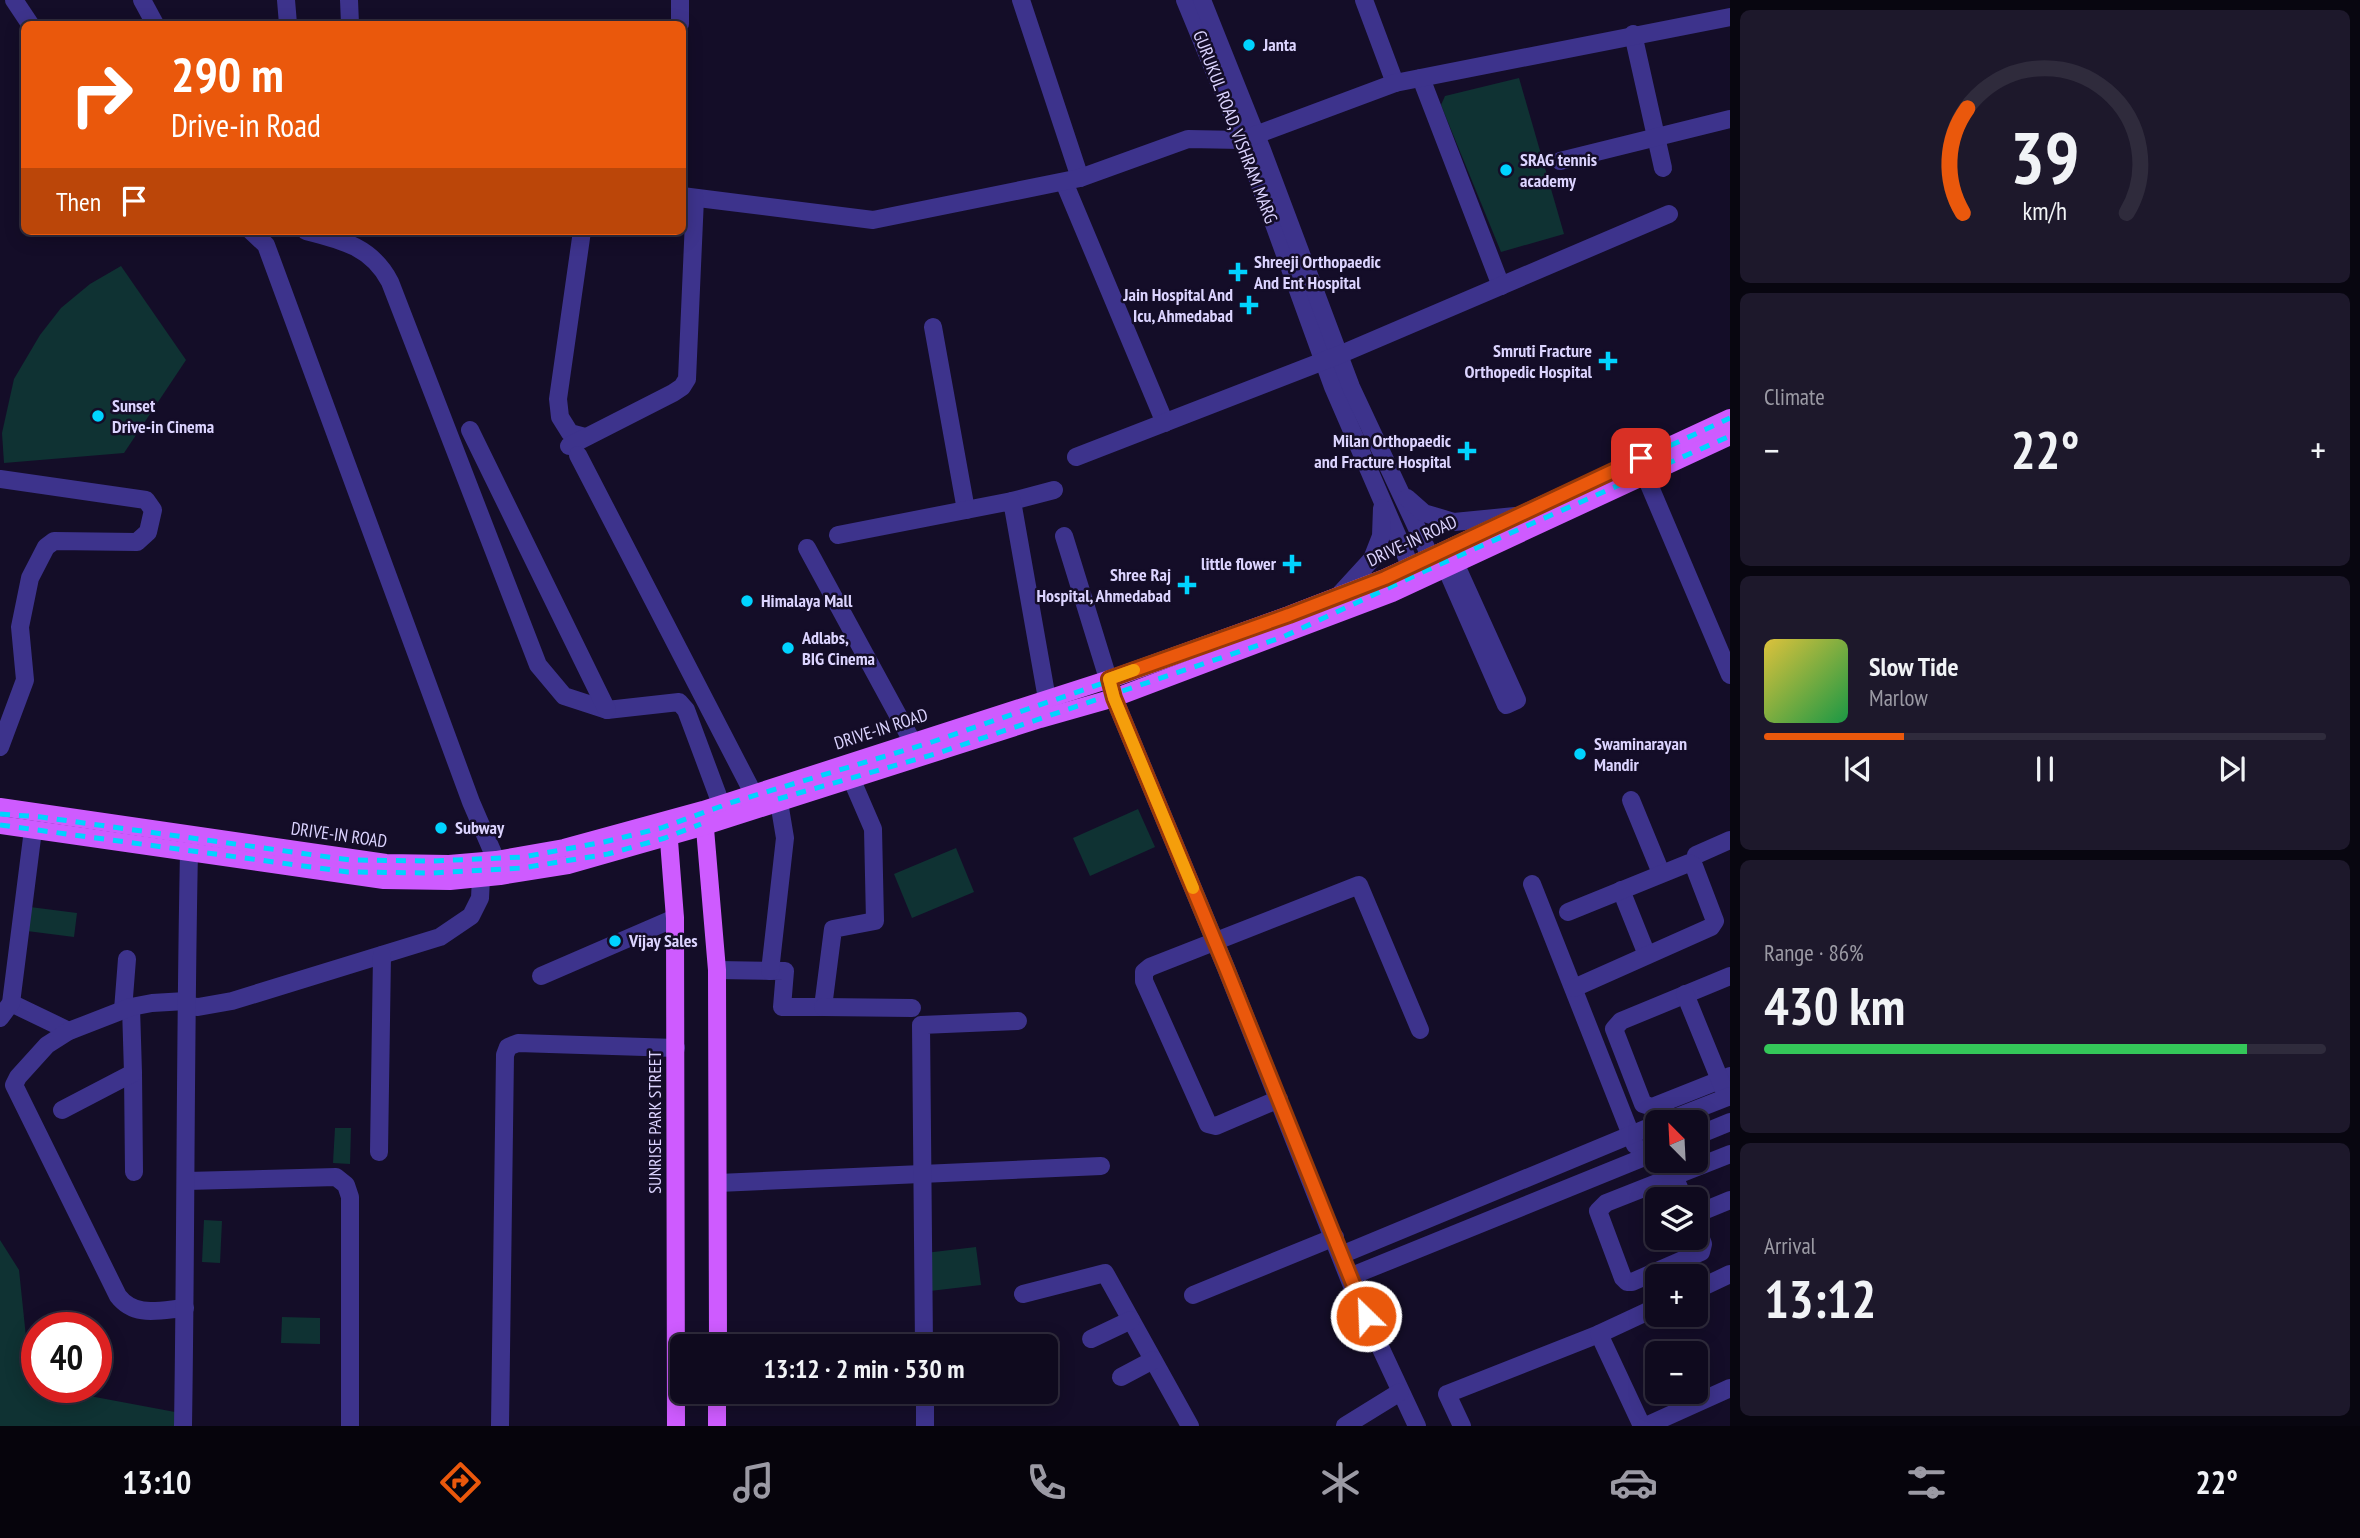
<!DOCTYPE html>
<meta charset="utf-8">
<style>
:root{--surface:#0f0a1e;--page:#1d182b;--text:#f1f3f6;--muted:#9b9aa4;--line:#2f2b3c;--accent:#ea580c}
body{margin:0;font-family:"PT Sans Narrow",sans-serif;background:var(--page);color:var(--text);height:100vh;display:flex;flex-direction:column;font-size:26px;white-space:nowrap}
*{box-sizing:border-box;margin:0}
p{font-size:23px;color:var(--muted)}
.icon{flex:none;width:38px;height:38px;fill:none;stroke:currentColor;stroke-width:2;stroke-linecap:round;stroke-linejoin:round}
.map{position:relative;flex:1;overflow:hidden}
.sheet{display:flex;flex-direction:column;gap:10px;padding:10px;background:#080610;width:630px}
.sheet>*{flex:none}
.hud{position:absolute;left:21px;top:21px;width:665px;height:214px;border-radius:10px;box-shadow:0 4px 18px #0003,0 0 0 2px var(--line);background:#ea580c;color:#fff;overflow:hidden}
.needle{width:46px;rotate:336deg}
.fabs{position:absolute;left:1645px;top:1110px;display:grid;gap:14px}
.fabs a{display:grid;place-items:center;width:63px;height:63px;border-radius:10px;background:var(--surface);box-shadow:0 4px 18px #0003,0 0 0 2px var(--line);font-size:35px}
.speed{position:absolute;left:21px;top:1312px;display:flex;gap:14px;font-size:35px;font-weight:700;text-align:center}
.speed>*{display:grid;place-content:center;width:91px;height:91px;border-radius:50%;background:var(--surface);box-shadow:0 4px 18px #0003,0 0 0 2px var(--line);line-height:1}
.speed .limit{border:10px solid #d22;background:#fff;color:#111}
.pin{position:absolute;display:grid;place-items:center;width:60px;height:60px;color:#fff;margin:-30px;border-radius:14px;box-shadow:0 4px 10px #0006}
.me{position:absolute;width:77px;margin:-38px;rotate:336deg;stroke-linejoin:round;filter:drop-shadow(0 0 5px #0008)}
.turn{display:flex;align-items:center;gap:24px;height:147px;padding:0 35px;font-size:32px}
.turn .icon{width:91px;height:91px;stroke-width:2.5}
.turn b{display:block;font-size:49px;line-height:60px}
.then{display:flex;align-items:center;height:66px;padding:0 35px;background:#0003;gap:14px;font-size:26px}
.big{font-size:52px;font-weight:700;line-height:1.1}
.sheet .widget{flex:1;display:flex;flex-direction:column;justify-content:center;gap:10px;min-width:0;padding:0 24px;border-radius:10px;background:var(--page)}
.sheet .dial{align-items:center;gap:0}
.dial svg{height:182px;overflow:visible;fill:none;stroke:var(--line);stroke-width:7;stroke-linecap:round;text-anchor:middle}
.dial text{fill:var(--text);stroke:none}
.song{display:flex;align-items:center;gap:21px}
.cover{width:84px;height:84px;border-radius:10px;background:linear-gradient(135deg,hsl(50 70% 55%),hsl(140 70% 35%))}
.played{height:7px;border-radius:4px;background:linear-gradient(90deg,var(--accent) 25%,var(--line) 25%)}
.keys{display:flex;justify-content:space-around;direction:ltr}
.heat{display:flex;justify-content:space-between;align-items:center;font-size:38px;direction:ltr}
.charge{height:10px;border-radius:5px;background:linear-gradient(90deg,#34c759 86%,var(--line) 0)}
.trip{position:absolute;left:670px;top:1334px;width:388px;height:70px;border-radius:10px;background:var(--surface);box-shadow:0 4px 18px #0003,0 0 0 2px var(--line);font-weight:700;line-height:70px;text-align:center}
.menu{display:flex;height:112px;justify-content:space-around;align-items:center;background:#06040c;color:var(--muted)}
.menu .icon{width:49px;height:49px}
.menu .active{color:var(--accent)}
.menu b{font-size:32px;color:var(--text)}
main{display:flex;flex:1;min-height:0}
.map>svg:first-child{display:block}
.green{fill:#0f3233}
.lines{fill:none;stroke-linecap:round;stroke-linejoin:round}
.minor{stroke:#3d338c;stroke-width:18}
.major{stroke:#ce5bff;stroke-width:18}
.rail{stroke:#00d3ff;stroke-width:5;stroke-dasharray:10 9;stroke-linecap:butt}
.route-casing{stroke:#983908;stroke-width:18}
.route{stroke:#ea580c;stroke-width:12}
.slow{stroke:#f59e0b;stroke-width:12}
.poi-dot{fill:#00d3ff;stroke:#140d28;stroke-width:2.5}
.labels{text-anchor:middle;stroke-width:5;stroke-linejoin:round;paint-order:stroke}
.poi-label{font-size:18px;font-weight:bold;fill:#dcd4ff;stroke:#140d28;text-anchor:start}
.street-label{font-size:18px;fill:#dcd4ff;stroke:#140d28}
</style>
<main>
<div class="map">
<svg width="1730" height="1426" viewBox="0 0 1730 1426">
<rect width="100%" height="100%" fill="#140d28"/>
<!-- green -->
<g class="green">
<polygon points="1519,78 1564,234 1501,252 1441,105 1445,96"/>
<polygon points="121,266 186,360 124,453 4,463 2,433 14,379 40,335 61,308 90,284"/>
<polygon points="1138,809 1155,847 1090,876 1073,838"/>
<polygon points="956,848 974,892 912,918 894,874"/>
<polygon points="30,907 77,913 74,937 27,931"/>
<polygon points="335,1128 351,1128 350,1164 333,1163"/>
<polygon points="204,1220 222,1221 220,1263 202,1262"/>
<polygon points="0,1240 19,1270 31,1385 175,1412 174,1426 0,1426"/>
<polygon points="976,1247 981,1285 930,1291 925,1253"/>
<polygon points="282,1317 320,1318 320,1344 281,1343"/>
</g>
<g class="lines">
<!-- minor -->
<g class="minor">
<polyline points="14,0 30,24"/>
<polyline points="142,0 155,24"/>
<polyline points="286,0 288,24"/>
<polyline points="349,0 350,24"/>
<polyline points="680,0 680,24"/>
<polyline points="1021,0 1080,178"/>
<polyline points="1185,0 1249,155 1333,387 1410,565"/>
<polyline points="1202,0 1262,150 1351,387 1430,556"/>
<polyline points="1364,0 1395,83"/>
<polyline points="1633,34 1663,168"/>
<polyline points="1421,78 1501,286"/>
<polyline points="1560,161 1730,119"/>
<polyline points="1064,182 1165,423"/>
<polyline points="682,196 873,220 1080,178 1188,139 1242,140 1395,83 1730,17"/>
<polyline points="251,231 266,245 471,802 496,860"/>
<path d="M306,231C342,240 372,247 390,282L538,665L564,696L607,710L679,702L686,710L721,804"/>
<polyline points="582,231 558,399 560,417 570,433 585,437"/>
<polyline points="933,327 966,510"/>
<polyline points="470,430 607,710"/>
<polyline points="569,446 673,393 682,387 687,379 695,198"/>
<polyline points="578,455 753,793"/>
<polyline points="1076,457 1339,355 1669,214"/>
<polyline points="1645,475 1730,675"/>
<polyline points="0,479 146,500 153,510 148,532 137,542 54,541 46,547 30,578 20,627 25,680 0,747"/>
<polyline points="1407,498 1424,513 1454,522 1515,516"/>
<polyline points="1012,501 1054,490"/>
<polyline points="838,535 1012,501 1047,699"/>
<polyline points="1064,536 1114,698 1226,968 1354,1291 1417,1426"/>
<polyline points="807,548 912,741"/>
<polyline points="1446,568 1506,705 1517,700 1455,563"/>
<polyline points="1339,595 1372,559 1381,536 1382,508"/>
<polyline points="1631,800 1661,873"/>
<polyline points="1696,855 1730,840"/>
<polyline points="1532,884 1635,1145"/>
<polyline points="1621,890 1647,955"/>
<polyline points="1568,912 1689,863 1694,866 1715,921 1711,927 1574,988"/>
<polyline points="717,970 785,971 782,1007 823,1007 833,929 875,921 873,829 851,778"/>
<polyline points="770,971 785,838 779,802"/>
<polyline points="541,976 675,918"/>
<polyline points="1730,976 1621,1021 1614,1029 1643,1104 1652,1107 1730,1076"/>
<polyline points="1685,994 1727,1097"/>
<polyline points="11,1003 69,1031"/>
<polyline points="187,1006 198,1007 232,1001 440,937 471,916 480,898 481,878"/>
<polyline points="823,1007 912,1008"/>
<polyline points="123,1010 127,959"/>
<polyline points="0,1018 11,1003 33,830"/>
<polyline points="133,1073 134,1172"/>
<polyline points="1279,1099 1216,1126 1208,1124 1144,981 1144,972 1150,967 1359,885 1420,1030"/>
<polyline points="62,1110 133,1073 131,1007"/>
<polyline points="1664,1122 1730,1096"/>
<polyline points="1696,1136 1730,1122"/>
<polyline points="379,1152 382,955"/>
<polyline points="1674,1176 1684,1199"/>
<polyline points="186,1181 336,1177 346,1185 350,1197 350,1426"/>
<polyline points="718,1183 1101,1166"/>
<polyline points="1696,1214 1730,1200"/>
<polyline points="1696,1226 1703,1244 1701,1252 1632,1282 1627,1282 1623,1278 1598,1211 1606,1203 1730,1154"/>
<polyline points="1341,1255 1657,1124"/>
<polyline points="1349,1277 1657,1152"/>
<polyline points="1696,1290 1730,1274"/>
<polyline points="1023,1294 1105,1273 1190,1426"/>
<polyline points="1193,1295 1335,1237"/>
<path d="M185,1308C160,1310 135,1318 118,1296L14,1085L18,1077L47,1045L69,1031L131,1007L152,1003L186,1001"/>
<polyline points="1091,1339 1131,1320"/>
<polyline points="924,1346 921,1025 1018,1021"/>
<polyline points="1121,1377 1153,1360"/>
<polyline points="925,1391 925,1426"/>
<path d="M183,1426C186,1235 185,1043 189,852"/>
<polyline points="500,1426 505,1055 508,1047 518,1043 676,1048"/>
<polyline points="1345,1426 1400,1392"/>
<polyline points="1462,1426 1447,1394 1599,1334"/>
<polyline points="1642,1426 1599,1334 1657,1307"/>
<polyline points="1646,1426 1730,1388"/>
</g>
<!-- major -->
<g class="major">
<polyline points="0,807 386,863 449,864 496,860 564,848 703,810 1119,676 1289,615 1385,578 1730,418"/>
<polyline points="704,817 717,970 718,1346"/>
<polyline points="0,825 384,880 450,881 500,876 568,865 705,826 1040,719 1114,698 1392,593 1730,436"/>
<polyline points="668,828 675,918 676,1426"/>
<polyline points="717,1426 717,1391"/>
</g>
<!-- rail -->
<g class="rail">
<polyline points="778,799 935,754 1283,637 1427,570 1730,436"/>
<polyline points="0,814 41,817 350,860 433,861 523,857 604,842 661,828 733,802 929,743 1278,623 1422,560 1730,418"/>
<polyline points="0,825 348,872 432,873 522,868 608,854 665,838 701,824"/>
</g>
</g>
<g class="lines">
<defs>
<polyline id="route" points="1366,1316 1226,968 1114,698 1109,679 1289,615 1385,578 1641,458"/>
</defs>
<!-- route casing -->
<use href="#route" class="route-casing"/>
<!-- route -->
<use href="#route" class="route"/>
<!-- slow -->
<polyline class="slow" points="1134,670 1109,679 1114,698 1193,888"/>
</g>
<!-- markers -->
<g class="poi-dot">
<circle cx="1249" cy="45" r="7"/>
<circle cx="1506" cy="170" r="7"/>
<path d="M1234.5 261.5h7v7h7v7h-7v7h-7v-7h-7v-7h7z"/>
<path d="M1245.5 294.5h7v7h7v7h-7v7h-7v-7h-7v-7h7z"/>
<path d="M1604.5 350.5h7v7h7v7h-7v7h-7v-7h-7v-7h7z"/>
<circle cx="98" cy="416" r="7"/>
<path d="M1463.5 440.5h7v7h7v7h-7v7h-7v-7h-7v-7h7z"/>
<path d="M1288.5 553.5h7v7h7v7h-7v7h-7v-7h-7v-7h7z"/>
<path d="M1183.5 574.5h7v7h7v7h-7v7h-7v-7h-7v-7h7z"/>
<circle cx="747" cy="601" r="7"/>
<circle cx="788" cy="648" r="7"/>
<circle cx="1580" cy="754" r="7"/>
<circle cx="441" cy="828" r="7"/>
<circle cx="615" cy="941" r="7"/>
</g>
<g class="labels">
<!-- poi labels -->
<g class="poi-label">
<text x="1263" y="51">Janta</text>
<text x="1520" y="166">SRAG tennis<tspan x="1520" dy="21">academy</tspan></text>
<text x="1254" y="268">Shreeji Orthopaedic<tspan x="1254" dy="21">And Ent Hospital</tspan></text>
<text x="1233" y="301" text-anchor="end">Jain Hospital And<tspan x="1233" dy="21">Icu, Ahmedabad</tspan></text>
<text x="1592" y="357" text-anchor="end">Smruti Fracture<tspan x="1592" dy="21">Orthopedic Hospital</tspan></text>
<text x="112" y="412">Sunset<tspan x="112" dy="21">Drive-in Cinema</tspan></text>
<text x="1451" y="447" text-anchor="end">Milan Orthopaedic<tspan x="1451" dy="21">and Fracture Hospital</tspan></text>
<text x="1276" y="570" text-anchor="end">little flower</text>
<text x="1171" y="581" text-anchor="end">Shree Raj<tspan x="1171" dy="21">Hospital, Ahmedabad</tspan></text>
<text x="761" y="607">Himalaya Mall</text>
<text x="802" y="644">Adlabs,<tspan x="802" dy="21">BIG Cinema</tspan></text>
<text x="1594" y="750">Swaminarayan<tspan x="1594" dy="21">Mandir</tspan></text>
<text x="455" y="834">Subway</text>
<text x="629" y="947">Vijay Sales</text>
</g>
<!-- street labels -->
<g class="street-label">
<text transform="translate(1235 127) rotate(69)" y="6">GURUKUL ROAD, VISHRAM MARG</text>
<text transform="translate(1412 541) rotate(-25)" y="6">DRIVE-IN ROAD</text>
<text transform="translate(881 729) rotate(-18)" y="6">DRIVE-IN ROAD</text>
<text transform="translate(339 835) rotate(8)" y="6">DRIVE-IN ROAD</text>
<text transform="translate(655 1122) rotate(-90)" y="6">SUNRISE PARK STREET</text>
</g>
</g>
</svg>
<div class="fabs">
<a><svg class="needle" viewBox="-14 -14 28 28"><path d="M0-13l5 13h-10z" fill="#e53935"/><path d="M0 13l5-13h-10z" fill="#9b9aa4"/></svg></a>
<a><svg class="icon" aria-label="layers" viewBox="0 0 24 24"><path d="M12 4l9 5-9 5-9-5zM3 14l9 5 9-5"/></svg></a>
<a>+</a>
<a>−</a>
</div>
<div class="speed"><div class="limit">40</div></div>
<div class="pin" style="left:1641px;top:458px;background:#d93025"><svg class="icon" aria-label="arrive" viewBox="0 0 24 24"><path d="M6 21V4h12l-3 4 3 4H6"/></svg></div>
<svg class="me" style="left:1366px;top:1316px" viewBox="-20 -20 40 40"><circle r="17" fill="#ea580c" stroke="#fff" stroke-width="3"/><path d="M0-11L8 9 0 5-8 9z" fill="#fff"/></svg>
<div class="trip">13:12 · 2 min · 530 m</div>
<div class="hud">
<div class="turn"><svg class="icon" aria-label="right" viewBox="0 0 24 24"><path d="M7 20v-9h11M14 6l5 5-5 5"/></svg><div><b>290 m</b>Drive-in Road</div></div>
<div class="then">Then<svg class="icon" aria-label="arrive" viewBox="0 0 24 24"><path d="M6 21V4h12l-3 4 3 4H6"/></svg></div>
</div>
</div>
<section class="sheet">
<div class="widget dial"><svg viewBox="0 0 100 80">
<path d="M14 69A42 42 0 1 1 86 69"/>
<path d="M14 69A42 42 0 0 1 16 23" stroke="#ea580c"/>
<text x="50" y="56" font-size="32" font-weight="700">39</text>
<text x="50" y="72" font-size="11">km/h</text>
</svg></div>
<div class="widget"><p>Climate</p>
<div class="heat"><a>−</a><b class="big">22°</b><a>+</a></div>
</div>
<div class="widget">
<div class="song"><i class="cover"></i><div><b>Slow Tide</b><p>Marlow</p></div></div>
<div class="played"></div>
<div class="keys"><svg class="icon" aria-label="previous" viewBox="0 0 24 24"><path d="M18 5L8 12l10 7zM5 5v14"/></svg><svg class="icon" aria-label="pause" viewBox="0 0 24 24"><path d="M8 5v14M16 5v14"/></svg><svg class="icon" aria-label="next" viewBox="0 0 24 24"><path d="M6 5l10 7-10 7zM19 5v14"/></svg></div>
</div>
<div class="widget"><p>Range · 86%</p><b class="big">430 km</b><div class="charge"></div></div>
<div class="widget"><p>Arrival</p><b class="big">13:12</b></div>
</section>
</main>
<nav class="menu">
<b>13:10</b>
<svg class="icon active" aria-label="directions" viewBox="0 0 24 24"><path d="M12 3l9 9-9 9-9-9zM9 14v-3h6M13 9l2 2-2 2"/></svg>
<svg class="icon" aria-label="music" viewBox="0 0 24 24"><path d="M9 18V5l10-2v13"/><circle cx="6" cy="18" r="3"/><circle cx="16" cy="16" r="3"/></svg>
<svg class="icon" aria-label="phone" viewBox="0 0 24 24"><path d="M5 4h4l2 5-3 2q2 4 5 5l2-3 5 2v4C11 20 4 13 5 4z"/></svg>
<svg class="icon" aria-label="climate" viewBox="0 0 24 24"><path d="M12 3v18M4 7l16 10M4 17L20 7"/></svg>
<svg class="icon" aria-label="car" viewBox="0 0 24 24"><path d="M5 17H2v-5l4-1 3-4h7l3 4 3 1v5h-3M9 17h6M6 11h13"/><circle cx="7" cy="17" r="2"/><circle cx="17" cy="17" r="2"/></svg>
<svg class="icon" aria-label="filters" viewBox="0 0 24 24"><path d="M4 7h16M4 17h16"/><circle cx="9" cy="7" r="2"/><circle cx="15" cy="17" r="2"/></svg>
<b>22°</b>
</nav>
